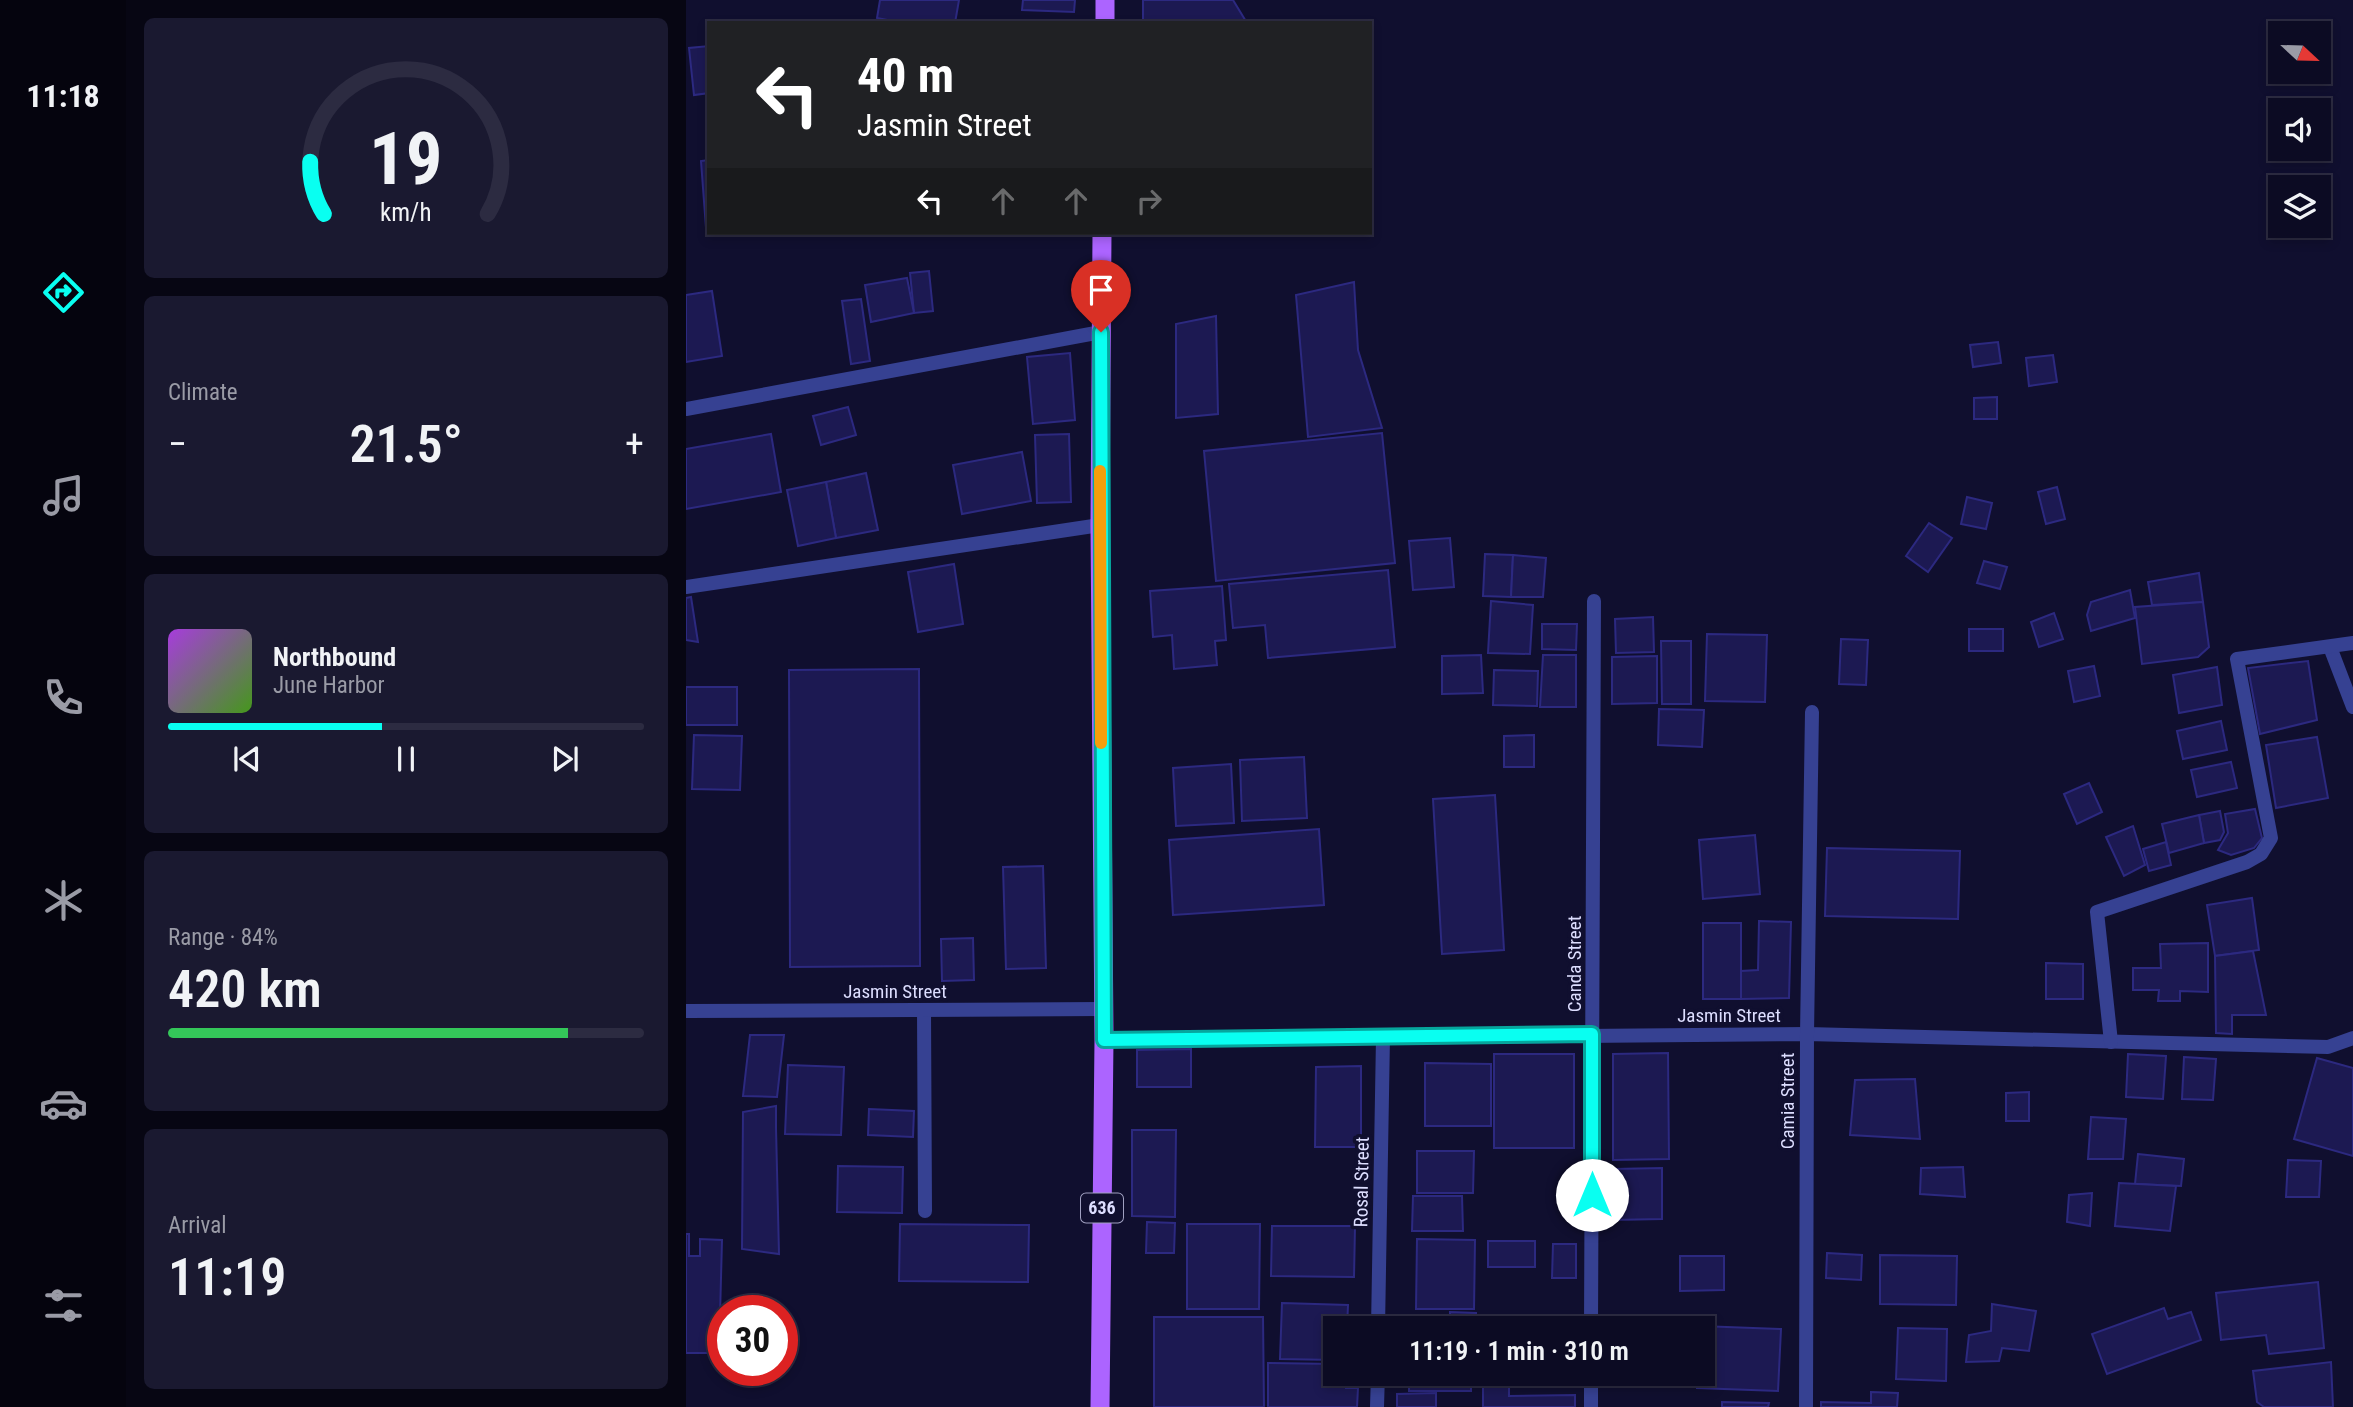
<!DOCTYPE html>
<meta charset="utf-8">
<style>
:root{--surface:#0c0b23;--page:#1a1930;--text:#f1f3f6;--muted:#9a9ba6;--line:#2c2b41;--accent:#09fff1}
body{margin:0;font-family:"Roboto Condensed",sans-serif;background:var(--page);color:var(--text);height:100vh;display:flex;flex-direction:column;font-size:26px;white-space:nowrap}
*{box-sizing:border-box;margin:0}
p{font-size:23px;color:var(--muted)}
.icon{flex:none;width:38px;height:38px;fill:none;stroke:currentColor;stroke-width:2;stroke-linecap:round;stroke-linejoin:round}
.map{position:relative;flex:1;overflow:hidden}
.sheet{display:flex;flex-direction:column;gap:18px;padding:18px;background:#070613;width:560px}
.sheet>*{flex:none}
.guide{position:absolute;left:21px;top:21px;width:665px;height:214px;border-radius:0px;box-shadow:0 4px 10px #0003,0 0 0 2px var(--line);background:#202124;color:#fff;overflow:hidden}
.needle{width:46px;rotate:112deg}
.tools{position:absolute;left:1582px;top:21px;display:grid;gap:14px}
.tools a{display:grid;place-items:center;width:63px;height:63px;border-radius:0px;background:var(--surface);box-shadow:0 4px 10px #0003,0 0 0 2px var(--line);font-size:35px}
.speed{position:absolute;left:21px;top:1295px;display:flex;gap:14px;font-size:35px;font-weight:700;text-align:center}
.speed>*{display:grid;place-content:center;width:91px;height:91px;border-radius:50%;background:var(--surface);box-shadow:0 4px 10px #0003,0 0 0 2px var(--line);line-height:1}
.speed .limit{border:10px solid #d22;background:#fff;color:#111}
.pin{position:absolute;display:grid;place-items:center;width:60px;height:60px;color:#fff;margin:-72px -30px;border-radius:50% 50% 50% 0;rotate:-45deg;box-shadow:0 0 7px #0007}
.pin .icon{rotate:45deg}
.me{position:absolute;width:77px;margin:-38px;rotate:0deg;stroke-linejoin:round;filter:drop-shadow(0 0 5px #0008)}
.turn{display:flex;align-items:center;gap:24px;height:147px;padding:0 35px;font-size:32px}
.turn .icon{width:91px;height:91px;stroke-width:2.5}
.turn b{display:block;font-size:49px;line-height:60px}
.lanes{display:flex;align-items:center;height:66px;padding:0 35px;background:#0003;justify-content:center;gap:35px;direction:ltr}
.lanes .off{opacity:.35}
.big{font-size:52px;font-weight:600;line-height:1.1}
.sheet .tile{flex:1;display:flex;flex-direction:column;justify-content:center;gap:10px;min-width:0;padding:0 24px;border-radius:10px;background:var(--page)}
.sheet .dial{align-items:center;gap:0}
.dial svg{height:182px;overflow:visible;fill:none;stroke:var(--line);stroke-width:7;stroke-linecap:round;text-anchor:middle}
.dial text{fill:var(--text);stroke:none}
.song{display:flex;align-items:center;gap:21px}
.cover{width:84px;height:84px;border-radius:10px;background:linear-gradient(135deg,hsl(280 70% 55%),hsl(100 70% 35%))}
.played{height:7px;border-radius:4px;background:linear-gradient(90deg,var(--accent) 45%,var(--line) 45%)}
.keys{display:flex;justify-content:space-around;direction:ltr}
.heat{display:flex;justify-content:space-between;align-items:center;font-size:38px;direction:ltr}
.charge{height:10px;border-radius:5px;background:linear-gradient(90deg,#34c759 84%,var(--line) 0)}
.trip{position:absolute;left:637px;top:1316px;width:392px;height:70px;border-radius:0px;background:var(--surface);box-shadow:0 4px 10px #0003,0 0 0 2px var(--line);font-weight:600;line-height:70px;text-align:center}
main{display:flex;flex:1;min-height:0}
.tab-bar{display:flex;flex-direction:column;width:126px;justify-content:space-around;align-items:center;background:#05040e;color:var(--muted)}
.tab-bar .icon{width:49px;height:49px}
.tab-bar .current{color:var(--accent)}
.tab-bar b{font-size:32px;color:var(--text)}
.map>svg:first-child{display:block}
.building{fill:#1c1952;stroke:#2c2980;stroke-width:2}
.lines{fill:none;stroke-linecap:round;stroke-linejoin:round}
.minor{stroke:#364192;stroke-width:14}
.primary{stroke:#ac64ff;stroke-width:19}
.route-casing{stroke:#06a69d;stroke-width:18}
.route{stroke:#09fff1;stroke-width:12}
.slow{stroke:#f59e0b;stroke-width:12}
.labels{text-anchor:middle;stroke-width:7;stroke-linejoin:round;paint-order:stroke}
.shield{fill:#100f2f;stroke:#a0a0c1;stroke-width:2}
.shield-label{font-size:18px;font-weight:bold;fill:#dddeff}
.street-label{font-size:19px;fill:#dddeff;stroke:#100f2f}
</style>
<main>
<nav class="tab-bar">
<b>11:18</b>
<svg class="icon current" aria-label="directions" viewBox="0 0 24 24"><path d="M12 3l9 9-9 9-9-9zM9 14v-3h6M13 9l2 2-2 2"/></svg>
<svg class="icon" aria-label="music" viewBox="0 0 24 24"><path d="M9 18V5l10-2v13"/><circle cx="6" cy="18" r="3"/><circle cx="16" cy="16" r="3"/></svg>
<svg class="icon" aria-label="phone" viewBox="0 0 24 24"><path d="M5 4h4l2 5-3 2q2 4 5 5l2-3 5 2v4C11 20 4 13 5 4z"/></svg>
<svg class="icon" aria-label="climate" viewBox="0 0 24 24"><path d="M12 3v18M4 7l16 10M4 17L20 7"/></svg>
<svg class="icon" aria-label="car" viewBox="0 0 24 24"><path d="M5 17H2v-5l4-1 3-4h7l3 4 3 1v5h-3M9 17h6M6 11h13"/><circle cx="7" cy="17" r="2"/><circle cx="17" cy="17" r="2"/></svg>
<svg class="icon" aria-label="filters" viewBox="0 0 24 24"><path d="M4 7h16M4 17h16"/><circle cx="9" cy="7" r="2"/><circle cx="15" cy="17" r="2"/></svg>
</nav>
<section class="sheet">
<div class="tile dial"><svg viewBox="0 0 100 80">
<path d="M14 69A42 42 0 1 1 86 69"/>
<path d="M14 69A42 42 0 0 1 8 46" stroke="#09fff1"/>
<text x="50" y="56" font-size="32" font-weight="700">19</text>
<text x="50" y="72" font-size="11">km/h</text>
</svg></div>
<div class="tile"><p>Climate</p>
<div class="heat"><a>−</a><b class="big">21.5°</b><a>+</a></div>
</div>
<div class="tile">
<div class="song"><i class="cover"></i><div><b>Northbound</b><p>June Harbor</p></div></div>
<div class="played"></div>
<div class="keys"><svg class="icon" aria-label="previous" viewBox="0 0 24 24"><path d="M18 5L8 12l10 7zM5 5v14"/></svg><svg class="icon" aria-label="pause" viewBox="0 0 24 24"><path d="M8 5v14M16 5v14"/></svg><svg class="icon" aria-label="next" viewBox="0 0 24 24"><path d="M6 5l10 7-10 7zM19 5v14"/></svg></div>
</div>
<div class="tile"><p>Range · 84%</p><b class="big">420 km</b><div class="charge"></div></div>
<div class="tile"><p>Arrival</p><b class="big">11:19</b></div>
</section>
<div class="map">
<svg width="1667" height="1407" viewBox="0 0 1667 1407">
<rect width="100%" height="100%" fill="#100f2f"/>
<!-- building -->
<g class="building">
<polygon points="194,0 273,0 269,23 217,23 191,18"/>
<polygon points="337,0 389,0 388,12 336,10"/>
<polygon points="457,0 547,0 561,23 457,23"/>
<polygon points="23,46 23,93 8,95 3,48"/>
<polygon points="23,160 23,228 20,228 15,161"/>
<polygon points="243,271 247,311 228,313 224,273"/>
<polygon points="221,278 228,313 185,322 179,285"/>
<polygon points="668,282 672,350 696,428 622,437 610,295"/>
<polygon points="26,291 36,356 0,362 0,295"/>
<polygon points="175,299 184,361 165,364 156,301"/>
<polygon points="530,316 532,414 490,418 490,324"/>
<polygon points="1312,342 1315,363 1287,367 1284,345"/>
<polygon points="384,353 389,420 347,424 341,357"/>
<polygon points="1367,355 1371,382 1343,386 1340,358"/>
<polygon points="1311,397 1311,419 1288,419 1288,398"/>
<polygon points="162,407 170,435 135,445 127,416"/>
<polygon points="696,433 709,563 530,581 518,451"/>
<polygon points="85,434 95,492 0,509 0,449"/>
<polygon points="383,434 385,502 351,503 349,435"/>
<polygon points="336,452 345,501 276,514 267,465"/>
<polygon points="180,473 192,530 150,538 140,482"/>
<polygon points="140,482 150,538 112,546 101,490"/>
<polygon points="1371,487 1379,519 1360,524 1352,492"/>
<polygon points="1281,497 1306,503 1300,529 1275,524"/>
<polygon points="1243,523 1266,538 1242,572 1220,556"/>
<polygon points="764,538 768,587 727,590 723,541"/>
<polygon points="799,554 827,555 825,597 797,596"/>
<polygon points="827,555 860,558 857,597 825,597"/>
<polygon points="1298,561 1321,567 1314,589 1291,583"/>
<polygon points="268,564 277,624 232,632 222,572"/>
<polygon points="702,570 709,647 582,658 579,625 547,628 543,584"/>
<polygon points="1513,573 1517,602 1466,605 1462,582"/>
<polygon points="536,586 540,640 529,641 531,665 488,669 486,635 467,637 464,591"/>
<polygon points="1444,590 1449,618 1405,631 1401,615 1405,602"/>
<polygon points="5,597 12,642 0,640 0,598"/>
<polygon points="805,601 847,605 844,654 802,653"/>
<polygon points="1517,602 1523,647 1512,657 1456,664 1449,607"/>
<polygon points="1368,613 1377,639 1353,647 1345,622"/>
<polygon points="967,617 968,652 930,653 929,619"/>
<polygon points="856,624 891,624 890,650 856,649"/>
<rect x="1283" y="629" width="34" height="22"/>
<polygon points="1021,634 1081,635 1079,702 1019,701"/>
<polygon points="1155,639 1182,640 1180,685 1153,684"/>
<polygon points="975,641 1005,641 1005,704 976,704"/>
<polygon points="795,655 797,693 756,694 756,656"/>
<polygon points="857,655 890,655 890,707 854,707"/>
<polygon points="971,656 971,703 926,704 926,657"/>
<polygon points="1622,661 1631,720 1574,734 1562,668"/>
<polygon points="1408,666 1414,696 1388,702 1382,671"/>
<polygon points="1531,667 1536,705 1493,713 1487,675"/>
<polygon points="233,669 234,966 104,967 103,670"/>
<polygon points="808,670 852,671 851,706 807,705"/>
<rect x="0" y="687" width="51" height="38"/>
<polygon points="973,709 1018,710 1016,747 972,745"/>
<polygon points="1535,721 1541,750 1497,759 1491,731"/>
<polygon points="8,735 56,736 54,790 6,789"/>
<polygon points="848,735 848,767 818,767 818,736"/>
<polygon points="1631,737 1642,798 1590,808 1580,745"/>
<polygon points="618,757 621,818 556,821 554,760"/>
<polygon points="1545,762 1551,788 1511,797 1505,770"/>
<polygon points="545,764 548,823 490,826 487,768"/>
<polygon points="1403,783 1416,812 1391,824 1378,794"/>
<polygon points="809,795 818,950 756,954 747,799"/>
<polygon points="1569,809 1576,838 1568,848 1545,855 1532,850 1542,833 1539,814"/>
<polygon points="1534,811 1538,832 1534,840 1518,843 1513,815"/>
<polygon points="1513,815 1518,843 1483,853 1476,824"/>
<polygon points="1447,826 1459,865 1438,876 1420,837"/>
<polygon points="633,829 638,905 487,915 483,840"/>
<polygon points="1069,835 1074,894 1017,899 1013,840"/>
<polygon points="1480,842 1485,865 1463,871 1457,849"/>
<polygon points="1141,848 1274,851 1272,919 1139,916"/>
<polygon points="357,866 360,968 320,969 317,867"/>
<polygon points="1566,898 1573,950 1529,956 1521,905"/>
<polygon points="1073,921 1105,922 1103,998 1055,999 1055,971 1072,970"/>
<rect x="1017" y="923" width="38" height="76"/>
<polygon points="287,938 288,980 256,981 255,939"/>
<polygon points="1522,943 1522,992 1494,991 1494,1001 1472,1001 1473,990 1447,990 1447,968 1475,968 1474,944"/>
<polygon points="1567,951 1580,1015 1546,1015 1546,1034 1530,1033 1529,956"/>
<polygon points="1360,963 1397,964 1397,999 1360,999"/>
<polygon points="64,1035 98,1035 91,1097 57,1096"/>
<polygon points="505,1049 505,1087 451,1087 451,1050"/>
<polygon points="982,1053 983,1159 927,1160 927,1054"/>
<rect x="808" y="1054" width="80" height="94"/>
<polygon points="1442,1054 1480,1056 1477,1099 1440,1097"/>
<polygon points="1498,1057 1530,1059 1527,1100 1496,1099"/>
<polygon points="1631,1058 1667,1068 1667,1156 1608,1139"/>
<polygon points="739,1063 805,1064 805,1126 739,1126"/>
<polygon points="102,1065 158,1067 155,1135 99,1134"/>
<polygon points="675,1066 675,1147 629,1147 630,1067"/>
<polygon points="1229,1079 1234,1139 1164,1135 1169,1080"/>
<polygon points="1343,1092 1343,1121 1320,1121 1320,1093"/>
<polygon points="90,1106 90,1128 93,1254 56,1249 57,1112"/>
<polygon points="183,1109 228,1111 227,1137 182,1135"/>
<polygon points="1405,1117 1440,1119 1437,1159 1402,1159"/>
<polygon points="446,1130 490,1130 489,1217 446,1216"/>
<polygon points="731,1151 788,1151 787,1193 731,1193"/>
<polygon points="1452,1154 1498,1159 1495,1186 1449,1184"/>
<polygon points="1602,1160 1635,1161 1633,1197 1600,1197"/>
<polygon points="152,1166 217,1167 216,1213 151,1212"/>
<polygon points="1277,1167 1279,1197 1234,1194 1235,1168"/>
<polygon points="976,1168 976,1219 926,1220 927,1169"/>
<polygon points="1433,1183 1490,1186 1484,1231 1429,1226"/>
<polygon points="1406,1193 1404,1226 1381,1222 1383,1195"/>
<polygon points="727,1196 776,1196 777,1231 726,1231"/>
<polygon points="461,1222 489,1223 488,1253 460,1253"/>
<polygon points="214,1224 343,1225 342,1282 213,1281"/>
<polygon points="501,1224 574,1224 573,1309 501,1309"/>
<polygon points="586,1226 669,1226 668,1277 585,1276"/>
<polygon points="0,1234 3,1234 3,1256 14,1256 14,1239 36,1240 33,1353 0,1353"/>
<polygon points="731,1239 789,1240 788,1309 730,1309"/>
<rect x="802" y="1241" width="47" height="26"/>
<polygon points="867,1244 890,1244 890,1278 866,1278"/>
<polygon points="1141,1253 1176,1255 1175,1280 1140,1278"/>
<polygon points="1194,1255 1271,1256 1270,1305 1194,1304"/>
<polygon points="994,1256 1038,1256 1038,1290 994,1291"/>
<polygon points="1632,1282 1638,1348 1583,1354 1580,1335 1535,1340 1530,1293"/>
<polygon points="596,1303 662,1305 661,1328 649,1328 649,1360 594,1359"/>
<polygon points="1306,1304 1350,1311 1343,1351 1316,1348 1313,1361 1280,1362 1283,1335 1305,1331"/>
<polygon points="1478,1308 1482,1319 1505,1312 1515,1340 1421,1374 1406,1334"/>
<polygon points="764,1312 790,1313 790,1328 764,1328"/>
<polygon points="468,1317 577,1317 578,1407 468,1407"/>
<polygon points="1014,1326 1095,1329 1092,1391 1011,1388 1012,1374 1017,1374 1017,1328"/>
<polygon points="1212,1328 1261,1329 1260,1381 1210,1379"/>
<polygon points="1645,1362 1647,1407 1578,1407 1571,1402 1567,1371"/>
<polygon points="582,1363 649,1364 649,1374 661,1374 660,1388 672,1388 671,1407 582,1407"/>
<rect x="723" y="1374" width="62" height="17"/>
<polygon points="804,1374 863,1374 863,1376 804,1377"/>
<polygon points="934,1374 1006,1374 1006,1381 933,1381"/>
<polygon points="797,1380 823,1380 823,1396 889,1395 889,1407 797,1407"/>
<polygon points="1185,1392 1212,1393 1211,1407 1135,1407 1135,1402 1185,1403"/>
<polygon points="750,1393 750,1407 711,1407 711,1394"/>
<polygon points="1036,1402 1083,1403 1082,1407 1036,1407"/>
</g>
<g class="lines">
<!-- minor -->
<g class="minor">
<polyline points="0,409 415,332"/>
<polyline points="0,587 414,525"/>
<polyline points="1644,647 1667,707"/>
<polyline points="238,1010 239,1211"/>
<polyline points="0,1011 417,1009"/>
<polyline points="418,1040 1121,1034 1642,1047 1667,1038"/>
<polyline points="1425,1042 1411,912 1561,862 1575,854 1585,838 1551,659 1667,643"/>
<polyline points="692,1328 697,1037"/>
<polyline points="905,1328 908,601"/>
<polyline points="691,1407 692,1374"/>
<polyline points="905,1407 905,1374"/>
<polyline points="1120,1407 1121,1034 1126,712"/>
</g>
<!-- primary -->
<g class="primary">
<polyline points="419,23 419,0"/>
<polyline points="414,1407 418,1040 414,525 416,233"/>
</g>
</g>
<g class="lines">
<defs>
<polyline id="route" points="415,332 418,1040 906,1034 906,1195"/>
</defs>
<!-- route casing -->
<use href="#route" class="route-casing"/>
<!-- route -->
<use href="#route" class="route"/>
<!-- slow -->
<polyline class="slow" points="414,471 415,743"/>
</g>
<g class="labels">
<!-- shield labels -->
<rect class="shield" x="395" y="1193.5" width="42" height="29" rx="5"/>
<g class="shield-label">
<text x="416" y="1214">636</text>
</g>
<!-- street labels -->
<g class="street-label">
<text transform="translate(888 964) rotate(-90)" y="7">Canda Street</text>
<text x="209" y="998">Jasmin Street</text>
<text x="1043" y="1022">Jasmin Street</text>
<text transform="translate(1101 1101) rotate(-90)" y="7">Camia Street</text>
<text transform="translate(675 1182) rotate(-89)" y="7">Rosal Street</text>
</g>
</g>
</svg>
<div class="tools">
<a><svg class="needle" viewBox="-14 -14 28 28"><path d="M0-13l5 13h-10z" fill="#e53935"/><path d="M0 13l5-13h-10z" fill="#9a9ba6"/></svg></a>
<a><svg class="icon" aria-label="sound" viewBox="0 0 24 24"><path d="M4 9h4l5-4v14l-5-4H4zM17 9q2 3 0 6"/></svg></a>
<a><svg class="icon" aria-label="layers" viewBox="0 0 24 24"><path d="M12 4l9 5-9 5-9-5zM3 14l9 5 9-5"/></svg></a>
</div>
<div class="speed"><div class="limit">30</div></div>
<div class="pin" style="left:415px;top:332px;background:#d93025"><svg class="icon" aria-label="arrive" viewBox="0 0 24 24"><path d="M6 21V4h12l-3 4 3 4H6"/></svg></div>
<svg class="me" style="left:906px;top:1195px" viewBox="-20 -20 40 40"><circle r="19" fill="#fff"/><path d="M0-13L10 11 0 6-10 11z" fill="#09fff1"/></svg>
<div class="trip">11:19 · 1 min · 310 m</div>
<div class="guide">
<div class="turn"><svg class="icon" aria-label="left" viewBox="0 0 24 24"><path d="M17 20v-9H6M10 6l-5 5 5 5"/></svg><div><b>40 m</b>Jasmin Street</div></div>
<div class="lanes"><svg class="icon" aria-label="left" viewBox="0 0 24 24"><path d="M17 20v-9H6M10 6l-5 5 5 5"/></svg><svg class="icon off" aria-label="ahead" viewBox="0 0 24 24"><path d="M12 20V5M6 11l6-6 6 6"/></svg><svg class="icon off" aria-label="ahead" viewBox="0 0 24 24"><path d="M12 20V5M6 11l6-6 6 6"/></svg><svg class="icon off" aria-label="right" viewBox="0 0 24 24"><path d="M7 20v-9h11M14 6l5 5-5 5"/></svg></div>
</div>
</div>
</main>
